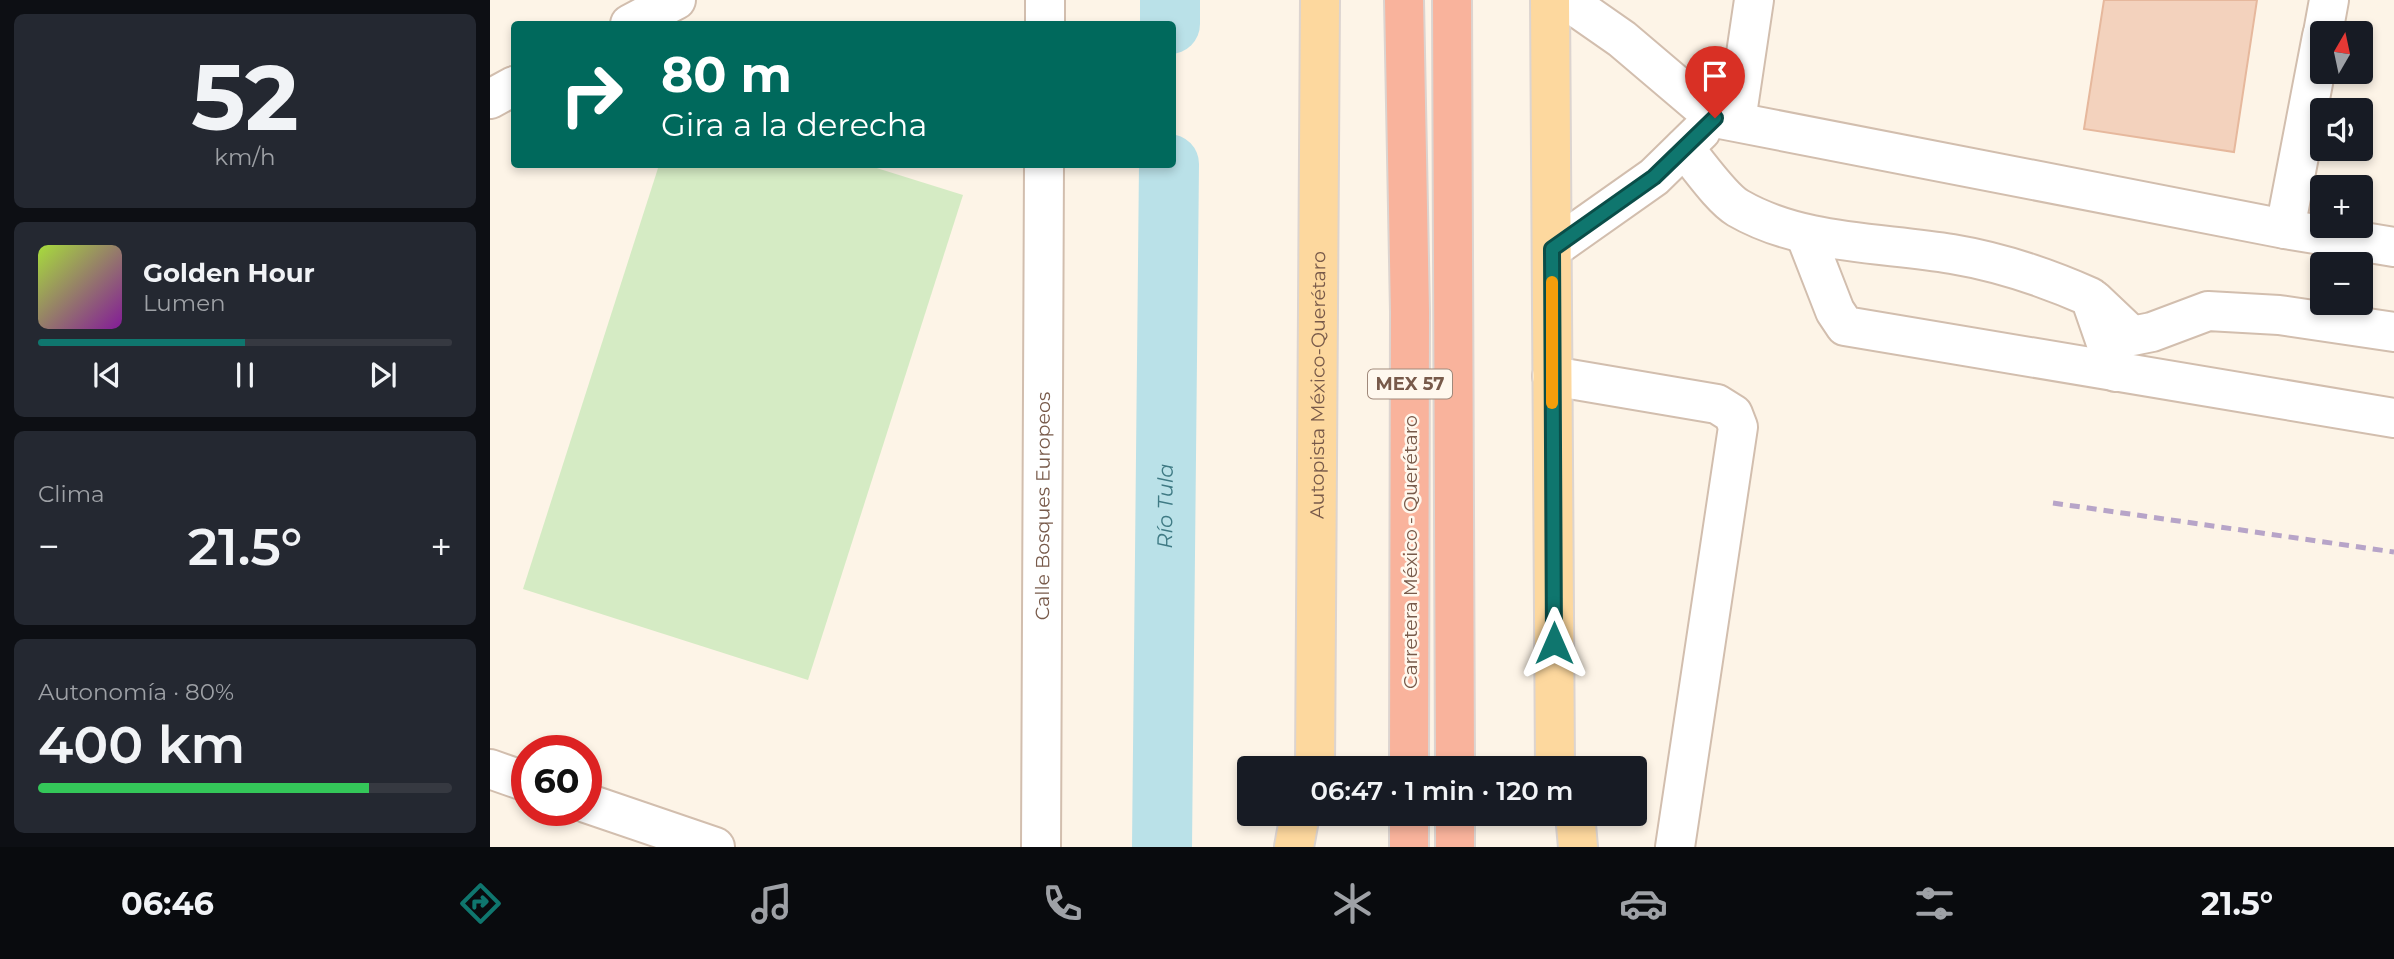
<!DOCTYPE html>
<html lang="es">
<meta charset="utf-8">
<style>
:root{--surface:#171b24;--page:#242831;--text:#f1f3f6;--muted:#9ea1a6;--line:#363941;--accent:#0f766e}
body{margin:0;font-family:Montserrat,sans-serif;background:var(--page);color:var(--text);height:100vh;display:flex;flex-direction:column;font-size:26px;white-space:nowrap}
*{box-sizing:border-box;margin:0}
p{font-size:23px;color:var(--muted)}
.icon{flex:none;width:38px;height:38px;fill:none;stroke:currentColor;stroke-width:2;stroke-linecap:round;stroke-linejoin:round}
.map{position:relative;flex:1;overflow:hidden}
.drawer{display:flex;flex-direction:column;gap:14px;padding:14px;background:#0d0f14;width:490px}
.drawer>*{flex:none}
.banner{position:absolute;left:21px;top:21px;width:665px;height:147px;border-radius:7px;box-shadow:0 4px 10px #0003;background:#00695c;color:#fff;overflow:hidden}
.needle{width:46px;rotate:9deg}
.controls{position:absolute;left:1820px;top:21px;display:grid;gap:14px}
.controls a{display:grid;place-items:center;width:63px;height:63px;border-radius:7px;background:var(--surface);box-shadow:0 4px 10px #0003;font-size:35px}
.speed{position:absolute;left:21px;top:735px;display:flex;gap:14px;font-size:35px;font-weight:700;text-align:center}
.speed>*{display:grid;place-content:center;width:91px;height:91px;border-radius:50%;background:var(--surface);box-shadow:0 4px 10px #0003;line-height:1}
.speed .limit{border:10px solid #d22;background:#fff;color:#111}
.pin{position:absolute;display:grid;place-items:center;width:60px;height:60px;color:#fff;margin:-72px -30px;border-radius:50% 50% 50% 0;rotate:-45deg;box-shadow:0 0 7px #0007}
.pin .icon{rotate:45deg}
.me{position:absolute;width:77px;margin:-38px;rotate:0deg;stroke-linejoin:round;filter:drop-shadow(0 0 5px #0008)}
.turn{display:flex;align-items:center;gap:24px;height:147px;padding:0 35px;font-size:32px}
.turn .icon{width:91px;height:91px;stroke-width:2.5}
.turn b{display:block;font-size:49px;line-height:60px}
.big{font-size:52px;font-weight:600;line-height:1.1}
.drawer .widget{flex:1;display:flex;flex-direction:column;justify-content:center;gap:10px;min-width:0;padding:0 24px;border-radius:10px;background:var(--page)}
.drawer .dial{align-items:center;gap:0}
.dial b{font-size:91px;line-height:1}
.song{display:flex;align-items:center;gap:21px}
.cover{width:84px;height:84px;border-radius:10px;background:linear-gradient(135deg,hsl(80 70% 55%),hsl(290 70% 35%))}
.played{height:7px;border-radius:4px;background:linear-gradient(90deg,var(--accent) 50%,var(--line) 50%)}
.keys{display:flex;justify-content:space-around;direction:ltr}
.heat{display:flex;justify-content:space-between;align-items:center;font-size:38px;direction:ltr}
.charge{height:10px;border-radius:5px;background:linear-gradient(90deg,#34c759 80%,var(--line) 0)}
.trip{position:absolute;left:747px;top:756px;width:410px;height:70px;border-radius:7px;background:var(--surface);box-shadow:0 4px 10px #0003;font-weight:600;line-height:70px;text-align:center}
.tabs{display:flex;height:112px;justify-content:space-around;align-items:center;background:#090b0e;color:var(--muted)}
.tabs .icon{width:49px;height:49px}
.tabs .current{color:var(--accent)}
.tabs b{font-size:32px;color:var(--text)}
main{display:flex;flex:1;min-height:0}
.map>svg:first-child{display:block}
.green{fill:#d5ebc4}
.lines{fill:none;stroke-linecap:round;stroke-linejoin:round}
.river{stroke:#bae1e8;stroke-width:60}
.building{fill:#f3d2bd;stroke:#e6b89d;stroke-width:2}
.minor-casing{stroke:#d2beae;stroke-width:42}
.major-casing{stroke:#dcd4d0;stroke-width:42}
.highway-casing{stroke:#dcd4d0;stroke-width:42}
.minor{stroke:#fff;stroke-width:38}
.major{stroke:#fdd89e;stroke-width:38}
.highway{stroke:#f9b39c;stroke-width:38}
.rail{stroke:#b7a4c8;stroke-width:5;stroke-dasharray:10 7;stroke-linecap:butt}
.route-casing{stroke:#0a4d48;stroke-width:18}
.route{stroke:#0f766e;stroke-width:12}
.slow{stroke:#f59e0b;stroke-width:12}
.labels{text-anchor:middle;stroke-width:5;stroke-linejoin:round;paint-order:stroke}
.shield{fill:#fff8ee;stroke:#a0897b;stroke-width:2}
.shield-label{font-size:18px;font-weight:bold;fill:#785a4a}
.street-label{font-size:19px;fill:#785a4a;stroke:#fff8ee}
.water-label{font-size:21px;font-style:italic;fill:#3f7a84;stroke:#fff8ee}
</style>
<main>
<section class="drawer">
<div class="widget dial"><b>52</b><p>km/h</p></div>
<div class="widget">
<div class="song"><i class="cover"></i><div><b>Golden Hour</b><p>Lumen</p></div></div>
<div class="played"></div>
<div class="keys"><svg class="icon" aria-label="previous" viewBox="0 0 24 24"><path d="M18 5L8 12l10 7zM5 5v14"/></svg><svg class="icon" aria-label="pause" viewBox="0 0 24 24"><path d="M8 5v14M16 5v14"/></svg><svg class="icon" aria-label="next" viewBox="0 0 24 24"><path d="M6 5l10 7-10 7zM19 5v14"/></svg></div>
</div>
<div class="widget"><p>Clima</p>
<div class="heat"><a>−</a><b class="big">21.5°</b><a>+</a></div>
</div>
<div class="widget"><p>Autonomía · 80%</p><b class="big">400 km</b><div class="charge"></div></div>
</section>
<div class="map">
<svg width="1904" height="847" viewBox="0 0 1904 847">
<rect width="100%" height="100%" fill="#fdf4e7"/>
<!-- green -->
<polygon class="green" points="169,165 377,165 473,195 318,680 33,589"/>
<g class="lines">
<!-- river -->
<g class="river">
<polyline points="680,24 680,0"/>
<path id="s1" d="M672,847L679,164"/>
</g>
</g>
<!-- building -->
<polygon class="building" points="1614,0 1767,0 1744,152 1594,129"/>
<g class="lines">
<defs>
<g id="minor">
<polyline points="1076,0 1132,39 1225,118 1795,229 1904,247"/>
<polyline points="140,24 186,0"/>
<polyline points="555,24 555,0"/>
<polyline points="1833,33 1839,0"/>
<polyline points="0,99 24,86"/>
<polyline points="1246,121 1264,0"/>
<path d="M1194,148C1208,164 1231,198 1248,208C1312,245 1391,242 1462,254C1510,262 1555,277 1600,297L1626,372"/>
<polyline points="1795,229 1832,36"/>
<polyline points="1315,234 1345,311 1355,326 1904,418"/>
<polyline points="1062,249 1164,177 1211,131"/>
<polyline points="1604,300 1642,336 1662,332 1718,311 1789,315 1904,332"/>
<polyline points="1062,376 1227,404 1243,414 1248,427 1185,847"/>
<polyline points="0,769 37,782"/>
<polyline points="96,803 225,847"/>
<path id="s2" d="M551,847L554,164"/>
</g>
<g id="major">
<polyline points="1060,0 1065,768"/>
<path id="s3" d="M825,768L830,0"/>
<polyline points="1085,814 1088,847"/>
<polyline points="804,847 810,814"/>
</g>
<g id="highway">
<polyline points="914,0 920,312 919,768"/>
<polyline points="962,0 965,768"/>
<polyline points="919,847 919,814"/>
<polyline points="965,847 965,814"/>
</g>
</defs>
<!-- minor casing -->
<use href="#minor" class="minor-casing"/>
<!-- major casing -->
<use href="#major" class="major-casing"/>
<!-- highway casing -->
<use href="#highway" class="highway-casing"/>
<!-- minor -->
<use href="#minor" class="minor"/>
<!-- major -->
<use href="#major" class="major"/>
<!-- highway -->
<use href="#highway" class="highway"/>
<!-- rail -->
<polyline class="rail" points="1563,503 1904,552"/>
</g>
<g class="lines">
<defs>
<polyline id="route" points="1064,643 1062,249 1164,177 1225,118"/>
</defs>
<!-- route casing -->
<use href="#route" class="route-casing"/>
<!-- route -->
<use href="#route" class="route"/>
<!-- slow -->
<polyline class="slow" points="1062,282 1062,403"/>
</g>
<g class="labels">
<!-- shield labels -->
<rect class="shield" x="878" y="369.5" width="84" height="29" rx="5"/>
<g class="shield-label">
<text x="920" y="390">MEX 57</text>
</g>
<!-- street labels -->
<g class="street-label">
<text dy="7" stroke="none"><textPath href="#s3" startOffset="383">Autopista México-Querétaro</textPath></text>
<text dy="7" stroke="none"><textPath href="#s2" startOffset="341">Calle Bosques Europeos</textPath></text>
<text transform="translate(920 552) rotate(-90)" y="7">Carretera México - Querétaro</text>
</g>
<!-- water labels -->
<g class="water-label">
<text dy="7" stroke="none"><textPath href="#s1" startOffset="341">Río Tula</textPath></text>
</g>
</g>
</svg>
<div class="controls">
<a><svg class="needle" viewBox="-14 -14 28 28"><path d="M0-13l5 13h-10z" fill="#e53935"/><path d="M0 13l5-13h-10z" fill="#9ea1a6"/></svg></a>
<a><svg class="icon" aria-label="sound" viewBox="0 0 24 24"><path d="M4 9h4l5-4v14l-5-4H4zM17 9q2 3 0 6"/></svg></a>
<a>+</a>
<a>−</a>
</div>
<div class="speed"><div class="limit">60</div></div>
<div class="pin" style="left:1225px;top:118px;background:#d93025"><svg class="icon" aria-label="arrive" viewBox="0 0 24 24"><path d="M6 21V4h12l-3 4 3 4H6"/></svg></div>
<svg class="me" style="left:1064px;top:643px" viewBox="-20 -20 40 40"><path d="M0-17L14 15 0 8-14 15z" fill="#0f766e" stroke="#fff" stroke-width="4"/></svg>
<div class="trip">06:47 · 1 min · 120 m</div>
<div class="banner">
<div class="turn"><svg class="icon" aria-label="right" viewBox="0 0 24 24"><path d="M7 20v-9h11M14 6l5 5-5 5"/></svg><div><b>80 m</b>Gira a la derecha</div></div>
</div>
</div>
</main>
<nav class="tabs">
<b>06:46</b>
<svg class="icon current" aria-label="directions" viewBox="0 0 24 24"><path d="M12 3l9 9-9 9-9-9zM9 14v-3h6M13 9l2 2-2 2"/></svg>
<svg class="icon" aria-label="music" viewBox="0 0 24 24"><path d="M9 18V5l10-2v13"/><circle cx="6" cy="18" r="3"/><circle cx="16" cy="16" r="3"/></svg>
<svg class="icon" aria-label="phone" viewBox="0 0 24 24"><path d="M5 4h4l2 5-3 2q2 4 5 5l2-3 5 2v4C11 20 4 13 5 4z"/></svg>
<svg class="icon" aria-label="climate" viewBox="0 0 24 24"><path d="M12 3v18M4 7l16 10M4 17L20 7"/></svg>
<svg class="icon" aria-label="car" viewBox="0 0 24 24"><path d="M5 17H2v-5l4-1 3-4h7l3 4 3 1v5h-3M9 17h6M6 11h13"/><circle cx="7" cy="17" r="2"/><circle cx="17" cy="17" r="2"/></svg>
<svg class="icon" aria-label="filters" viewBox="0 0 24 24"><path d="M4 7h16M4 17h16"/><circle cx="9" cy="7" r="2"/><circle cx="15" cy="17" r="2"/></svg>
<b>21.5°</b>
</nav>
